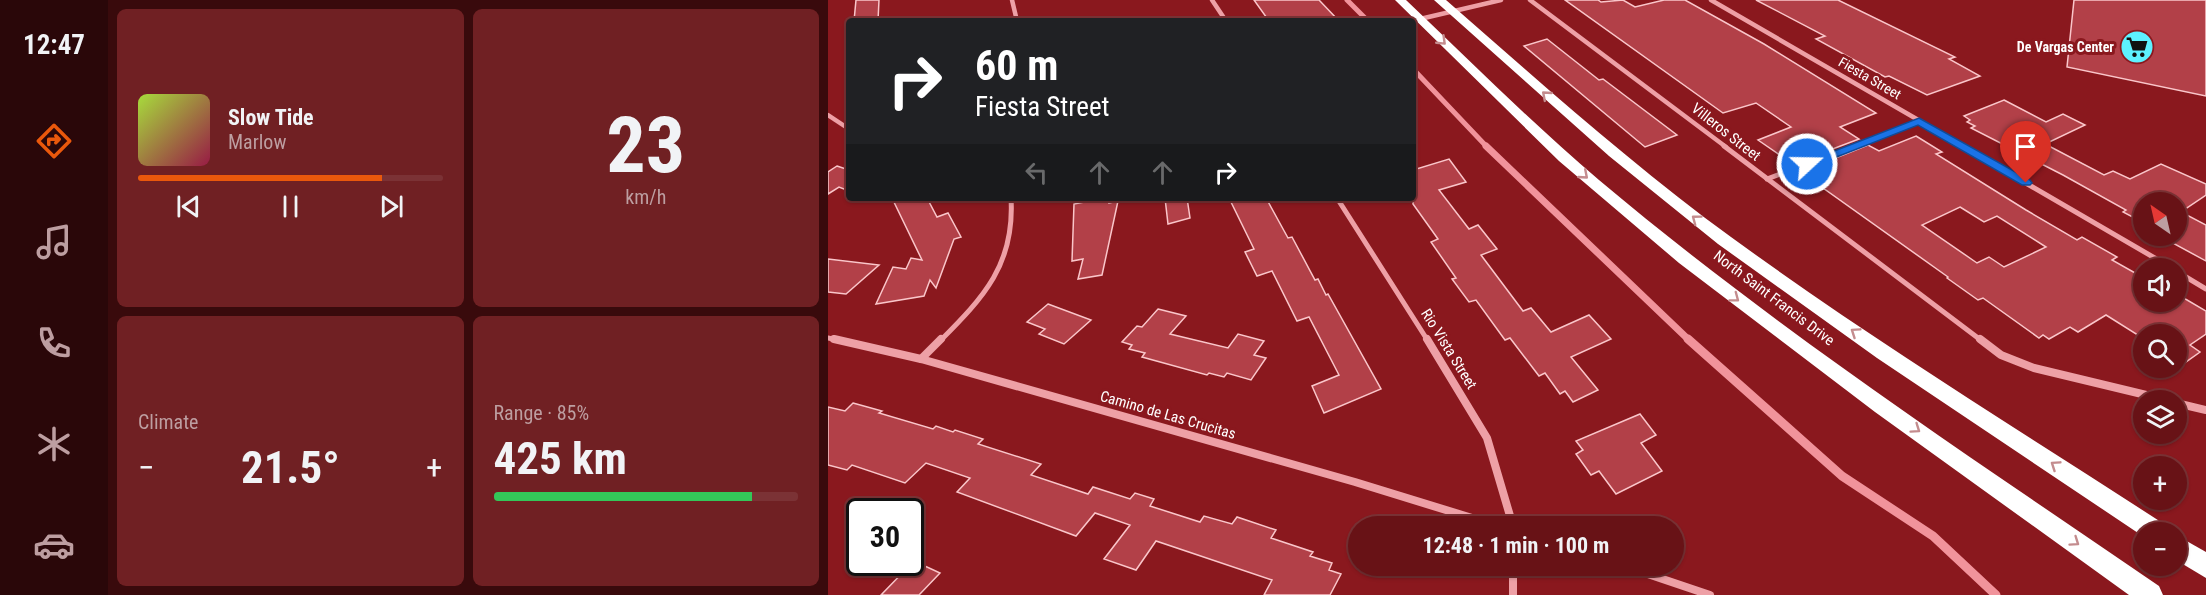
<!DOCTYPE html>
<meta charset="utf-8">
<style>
:root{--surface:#681216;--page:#702023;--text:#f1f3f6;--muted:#bd9ea1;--line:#7b3235;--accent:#ea580c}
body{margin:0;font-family:"Roboto Condensed",sans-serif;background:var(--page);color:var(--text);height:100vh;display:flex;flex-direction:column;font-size:22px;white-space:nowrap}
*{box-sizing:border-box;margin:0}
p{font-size:20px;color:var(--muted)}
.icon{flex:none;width:33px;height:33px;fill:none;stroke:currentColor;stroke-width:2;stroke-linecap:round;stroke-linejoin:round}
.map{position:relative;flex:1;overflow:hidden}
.side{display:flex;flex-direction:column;gap:9px;padding:9px;background:#390a0c;width:720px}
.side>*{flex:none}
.top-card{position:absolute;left:18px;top:18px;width:570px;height:183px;border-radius:6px;box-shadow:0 2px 4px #0004,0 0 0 2px var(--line);background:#202124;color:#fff;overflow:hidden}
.needle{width:39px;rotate:326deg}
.tools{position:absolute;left:1305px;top:192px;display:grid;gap:12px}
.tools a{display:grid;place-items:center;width:54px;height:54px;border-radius:50%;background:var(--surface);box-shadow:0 2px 4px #0004,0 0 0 2px var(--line);font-size:30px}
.speed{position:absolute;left:18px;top:498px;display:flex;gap:12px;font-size:30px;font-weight:700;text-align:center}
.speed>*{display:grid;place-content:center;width:78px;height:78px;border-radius:50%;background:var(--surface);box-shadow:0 2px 4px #0004,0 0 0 2px var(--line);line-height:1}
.speed .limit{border:3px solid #111;border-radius:9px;background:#fff;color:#111}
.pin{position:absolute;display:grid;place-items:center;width:51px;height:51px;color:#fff;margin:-62px -26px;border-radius:50% 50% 50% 0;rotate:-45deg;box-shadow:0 0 6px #0007}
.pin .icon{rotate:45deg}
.me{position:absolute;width:66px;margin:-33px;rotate:69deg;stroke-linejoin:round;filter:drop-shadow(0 0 4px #0008)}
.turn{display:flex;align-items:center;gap:21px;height:126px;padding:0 30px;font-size:27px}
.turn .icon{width:78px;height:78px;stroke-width:2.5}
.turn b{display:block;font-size:42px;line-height:51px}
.lanes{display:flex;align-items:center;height:57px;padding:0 30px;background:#0003;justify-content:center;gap:30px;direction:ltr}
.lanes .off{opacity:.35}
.big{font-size:45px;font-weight:700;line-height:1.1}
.side .card{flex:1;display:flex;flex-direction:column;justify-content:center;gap:9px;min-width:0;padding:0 21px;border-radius:9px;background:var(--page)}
.side .dial{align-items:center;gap:0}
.dial b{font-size:78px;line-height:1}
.song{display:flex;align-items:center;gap:18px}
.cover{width:72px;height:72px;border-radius:9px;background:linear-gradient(135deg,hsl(80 70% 55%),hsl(340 70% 35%))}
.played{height:6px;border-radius:3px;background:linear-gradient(90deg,var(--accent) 80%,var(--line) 80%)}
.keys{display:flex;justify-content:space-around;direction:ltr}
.heat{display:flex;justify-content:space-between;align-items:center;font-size:33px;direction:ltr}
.charge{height:9px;border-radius:4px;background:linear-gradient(90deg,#34c759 85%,var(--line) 0)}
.side .tiles{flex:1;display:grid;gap:9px;grid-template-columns:repeat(2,1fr)}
.trip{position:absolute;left:520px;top:516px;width:336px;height:60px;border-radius:30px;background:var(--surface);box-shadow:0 2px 4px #0004,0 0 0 2px var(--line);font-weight:700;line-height:60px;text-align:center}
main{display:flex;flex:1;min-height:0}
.tab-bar{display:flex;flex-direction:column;width:108px;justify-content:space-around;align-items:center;background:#2a0709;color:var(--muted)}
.tab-bar .icon{width:42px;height:42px}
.tab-bar .selected{color:var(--accent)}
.tab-bar b{font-size:27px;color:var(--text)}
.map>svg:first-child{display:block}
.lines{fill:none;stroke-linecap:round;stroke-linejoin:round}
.stream-far2{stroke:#f1939b;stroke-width:5}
.stream-far1{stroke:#f1939b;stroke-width:7}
.stream{stroke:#f1939b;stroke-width:9}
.building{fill:#b24048;stroke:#fac6ca;stroke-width:1.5;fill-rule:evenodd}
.street-far2{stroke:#eea0a6;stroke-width:4.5}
.street-far1{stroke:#eea0a6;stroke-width:5}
.street{stroke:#eea0a6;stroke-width:8}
.highway{fill:#fff;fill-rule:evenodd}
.oneway{stroke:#c48c8e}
.route{fill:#1a73e8;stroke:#114b97;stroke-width:1.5}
.labels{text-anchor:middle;stroke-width:6;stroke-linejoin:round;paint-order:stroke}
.far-poi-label{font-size:14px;font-weight:bold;fill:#fff;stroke:#8a181e;text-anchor:end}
.far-street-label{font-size:14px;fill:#fff;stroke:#8a181e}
.street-label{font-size:15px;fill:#fff;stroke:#8a181e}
</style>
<main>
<nav class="tab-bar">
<b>12:47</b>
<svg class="icon selected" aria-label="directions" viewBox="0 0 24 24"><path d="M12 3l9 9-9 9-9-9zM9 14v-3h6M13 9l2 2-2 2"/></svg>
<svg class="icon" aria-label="music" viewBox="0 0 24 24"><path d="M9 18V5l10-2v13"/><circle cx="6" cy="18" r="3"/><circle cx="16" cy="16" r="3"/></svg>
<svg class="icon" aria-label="phone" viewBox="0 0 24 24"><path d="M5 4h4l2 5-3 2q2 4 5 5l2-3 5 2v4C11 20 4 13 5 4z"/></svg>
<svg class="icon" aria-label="climate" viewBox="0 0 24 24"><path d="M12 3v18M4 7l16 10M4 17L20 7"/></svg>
<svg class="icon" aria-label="car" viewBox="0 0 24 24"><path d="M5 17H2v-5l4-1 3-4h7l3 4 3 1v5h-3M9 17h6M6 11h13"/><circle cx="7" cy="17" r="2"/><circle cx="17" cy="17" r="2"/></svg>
</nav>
<section class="side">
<div class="tiles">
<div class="card">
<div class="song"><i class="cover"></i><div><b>Slow Tide</b><p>Marlow</p></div></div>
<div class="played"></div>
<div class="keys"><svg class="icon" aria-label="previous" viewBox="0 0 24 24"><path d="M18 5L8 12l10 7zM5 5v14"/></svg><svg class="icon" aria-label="pause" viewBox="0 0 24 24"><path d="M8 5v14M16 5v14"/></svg><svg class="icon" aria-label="next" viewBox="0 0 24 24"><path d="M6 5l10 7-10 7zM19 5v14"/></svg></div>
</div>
<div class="card dial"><b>23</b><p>km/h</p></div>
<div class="card"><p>Climate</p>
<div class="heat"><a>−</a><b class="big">21.5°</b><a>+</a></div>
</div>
<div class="card"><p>Range · 85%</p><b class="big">425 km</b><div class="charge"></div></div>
</div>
</section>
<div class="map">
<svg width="1378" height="595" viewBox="0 0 1378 595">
<rect width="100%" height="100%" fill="#8a181e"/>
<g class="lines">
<!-- stream-far2 -->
<g class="stream-far2">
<polyline points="519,0 540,21"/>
<polyline points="585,69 659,147"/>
</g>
<!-- stream-far1 -->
<polyline class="stream-far1" points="658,146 862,341"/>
<!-- stream -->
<polyline class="stream" points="860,339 1014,476 1105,536 1168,595"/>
</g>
<!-- building -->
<g class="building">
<polygon points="28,0 51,0 50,21 26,21"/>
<polygon points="426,0 491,0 511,21 441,21"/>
<polygon points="737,0 770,0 773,2 795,0 807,7 836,0 857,0 936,44 1048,113 1012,127 1031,139 965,164 930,140 963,127 928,103 895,113"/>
<polygon points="928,0 1010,0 1127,57 1121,59 1152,76 1099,95 1061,76 1057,77 988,39 997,36"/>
<polygon points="1246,0 1378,0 1378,96 1239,67"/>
<polygon points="719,39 771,80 775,79 849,135 817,147 696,46"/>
<polygon points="1176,100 1218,122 1235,114 1257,125 1217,144 1276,175 1285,171 1302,179 1333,164 1378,184 1378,195 1353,212 1378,225 1378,261 1341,241 1344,239 1338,236 1348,236 1348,202 1316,202 1316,223 1295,212 1298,210 1235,175 1143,128 1147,126 1139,122 1142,120 1136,116"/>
<path d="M1088,136L1114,152L1108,154L1198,210L1249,240L1254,237L1289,257L1284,260L1316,278V302H1348L1354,297L1378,311V334L1362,345L1372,352L1355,364L1348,360V334H1316V339L1278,315L1250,332L1242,327L1221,339L1215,335L1211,338L1155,298L1150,300L1119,278L1120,277L981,178L984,177L975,171L1040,145L1051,151ZM1132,207L1156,222L1169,216L1218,247L1176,267L1161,257L1149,263L1094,225Z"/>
<polygon points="621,159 638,182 611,190 641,229 650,225 669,249 653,255 695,311 703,308 723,332 761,315 783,339 743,357 770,390 745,402 737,391 732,394 717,373 711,376 682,338 677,340 648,300 641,302 624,279 628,278 603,242 610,239 585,204 585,170"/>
<polygon points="9,166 21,170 21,191 11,187 0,194 0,172"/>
<polygon points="64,198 99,198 109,217 120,213 133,237 126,239 108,288 102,280 96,296 48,304 65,267 78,269 83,258 94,260"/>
<polygon points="277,198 281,198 281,203 290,201 274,275 250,279 255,259 244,261 246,204"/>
<polygon points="337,198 359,198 362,218 340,224"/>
<polygon points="401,198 438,198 460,238 464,237 487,280 490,279 498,295 500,294 553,389 496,413 484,386 511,375 481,317 469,321 444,271 429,276 417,252 426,249"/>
<polygon points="0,259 51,265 18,294 0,292"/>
<polygon points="220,304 263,320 236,344 211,334 217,329 199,322"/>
<polygon points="330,309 358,316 342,334 400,348 410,334 436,341 426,355 438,358 423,380 399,373 396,377 381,373 379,375 314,357 317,353 301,349 304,345 294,342 309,326 314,327"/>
<polygon points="25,403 54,411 51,413 105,429 108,426 125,432 127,430 155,439 150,444 213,464 203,475 260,494 265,487 302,499 307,493 326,499 322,506 372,522 376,516 404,524 409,517 448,530 443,538 485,552 482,556 504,563 501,570 513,574 502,595 436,595 444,580 328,541 308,570 276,559 302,525 267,513 248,536 129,492 142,478 98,463 77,483 24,465 19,470 0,465 0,407 17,411"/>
<polygon points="812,414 828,435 813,443 834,471 788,494 771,471 763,475 748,454 755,450 748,441"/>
<polygon points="86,561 112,573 91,595 53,595"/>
</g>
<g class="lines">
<!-- street-far2 -->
<g class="street-far2">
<polyline points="184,0 189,21"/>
<polyline points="384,0 398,21"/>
<polyline points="702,0 898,147"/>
<polyline points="883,0 1137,147"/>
<polyline points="592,19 673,0"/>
<polyline points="0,115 21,129"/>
<polyline points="1022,147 1091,121"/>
</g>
<!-- street-far1 -->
<g class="street-far1">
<polyline points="896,146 1154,341"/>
<polyline points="1134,146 1344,268"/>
<polyline points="939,179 1026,146"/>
<polyline points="509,198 600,341"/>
<polyline points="1348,271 1378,289"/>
<polyline points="0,338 13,341"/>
<path d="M112,341C156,297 187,264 183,198"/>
</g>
<!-- street -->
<g class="street">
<polyline points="6,339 93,359 527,482 670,526"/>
<polyline points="599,339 659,438 685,526"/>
<polyline points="1152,339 1173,355 1206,368 1339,400"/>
<polyline points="93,359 113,339"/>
<polyline points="1348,403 1378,410"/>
<polyline points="685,566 685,595"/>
<polyline points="796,566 882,595"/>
</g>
<!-- highway -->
<g class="highway">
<path d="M567,0H578C642,61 704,123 771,180C948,329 1141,456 1331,586L1335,595H1301L1047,412L851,263L731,161Z"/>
<path d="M606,0H618C711,81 803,164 903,237C1043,339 1191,430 1336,524L1340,532H1316V537L1049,358L890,244L781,156Z"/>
<polygon points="1348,535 1378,552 1378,578 1348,560"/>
</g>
</g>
<!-- one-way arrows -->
<defs><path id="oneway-chevron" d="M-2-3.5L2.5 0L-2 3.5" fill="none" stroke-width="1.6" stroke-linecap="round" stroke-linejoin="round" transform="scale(1.5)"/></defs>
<g class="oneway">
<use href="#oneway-chevron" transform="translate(614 41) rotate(44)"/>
<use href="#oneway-chevron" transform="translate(718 95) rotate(-139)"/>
<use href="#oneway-chevron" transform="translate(756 175) rotate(41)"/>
<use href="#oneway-chevron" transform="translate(868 219) rotate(-143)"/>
<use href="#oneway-chevron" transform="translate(907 298) rotate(37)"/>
<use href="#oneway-chevron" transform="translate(1027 332) rotate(-146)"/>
<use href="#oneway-chevron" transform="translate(1088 429) rotate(35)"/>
<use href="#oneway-chevron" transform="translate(1227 465) rotate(-146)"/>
<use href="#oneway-chevron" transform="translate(1247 542) rotate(35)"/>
</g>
<!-- route -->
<polygon class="route" points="1091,118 1202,180 1204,183 1202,185 1194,185 1090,125 983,167 979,168 973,164"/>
<!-- icons -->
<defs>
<symbol id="supermarket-disc" viewBox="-11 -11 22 22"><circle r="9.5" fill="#5df1ff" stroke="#8a181e"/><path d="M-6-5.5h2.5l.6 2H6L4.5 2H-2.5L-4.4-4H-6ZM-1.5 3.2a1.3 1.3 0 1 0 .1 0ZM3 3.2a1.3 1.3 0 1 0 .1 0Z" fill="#111"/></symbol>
</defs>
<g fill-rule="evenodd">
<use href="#supermarket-disc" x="1290" y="28" width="38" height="38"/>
</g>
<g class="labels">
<!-- far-poi labels -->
<g class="far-poi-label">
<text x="1286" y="52">De Vargas Center</text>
</g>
<!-- far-street labels -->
<g class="far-street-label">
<text transform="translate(1042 78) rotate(30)" y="5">Fiesta Street</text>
</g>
<!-- street labels -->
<g class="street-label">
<text transform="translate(898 132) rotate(38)" y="5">Villeros Street</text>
<text transform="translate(946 298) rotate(37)" y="5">North Saint Francis Drive</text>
<text transform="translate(621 349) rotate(58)" y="5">Rio Vista Street</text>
<text transform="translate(340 415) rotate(16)" y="5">Camino de Las Crucitas</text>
</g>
</g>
</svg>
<div class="tools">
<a><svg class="needle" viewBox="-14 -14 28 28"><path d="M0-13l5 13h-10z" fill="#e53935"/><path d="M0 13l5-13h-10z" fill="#bd9ea1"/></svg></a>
<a><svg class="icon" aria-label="sound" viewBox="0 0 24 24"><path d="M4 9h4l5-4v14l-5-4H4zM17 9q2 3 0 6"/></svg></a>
<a><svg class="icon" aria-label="search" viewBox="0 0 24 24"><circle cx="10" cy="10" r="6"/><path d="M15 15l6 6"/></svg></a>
<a><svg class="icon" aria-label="layers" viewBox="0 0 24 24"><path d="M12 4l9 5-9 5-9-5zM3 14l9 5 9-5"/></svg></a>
<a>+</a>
<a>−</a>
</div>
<div class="speed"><div class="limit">30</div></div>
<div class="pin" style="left:1198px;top:183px;background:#d93025"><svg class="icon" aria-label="arrive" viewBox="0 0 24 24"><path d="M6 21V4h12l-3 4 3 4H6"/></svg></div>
<svg class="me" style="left:979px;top:164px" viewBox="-20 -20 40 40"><circle r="17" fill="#1a73e8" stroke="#fff" stroke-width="3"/><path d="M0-11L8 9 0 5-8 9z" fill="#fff"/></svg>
<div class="trip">12:48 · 1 min · 100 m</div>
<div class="top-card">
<div class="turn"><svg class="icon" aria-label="right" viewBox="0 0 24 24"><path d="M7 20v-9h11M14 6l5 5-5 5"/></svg><div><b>60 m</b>Fiesta Street</div></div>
<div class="lanes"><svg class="icon off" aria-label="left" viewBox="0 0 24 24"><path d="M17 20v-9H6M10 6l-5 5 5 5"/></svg><svg class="icon off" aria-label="ahead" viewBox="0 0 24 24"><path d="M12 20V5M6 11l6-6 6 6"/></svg><svg class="icon off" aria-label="ahead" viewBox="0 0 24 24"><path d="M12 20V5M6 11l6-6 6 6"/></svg><svg class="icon" aria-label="right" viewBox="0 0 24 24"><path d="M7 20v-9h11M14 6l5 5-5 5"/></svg></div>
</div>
</div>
</main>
